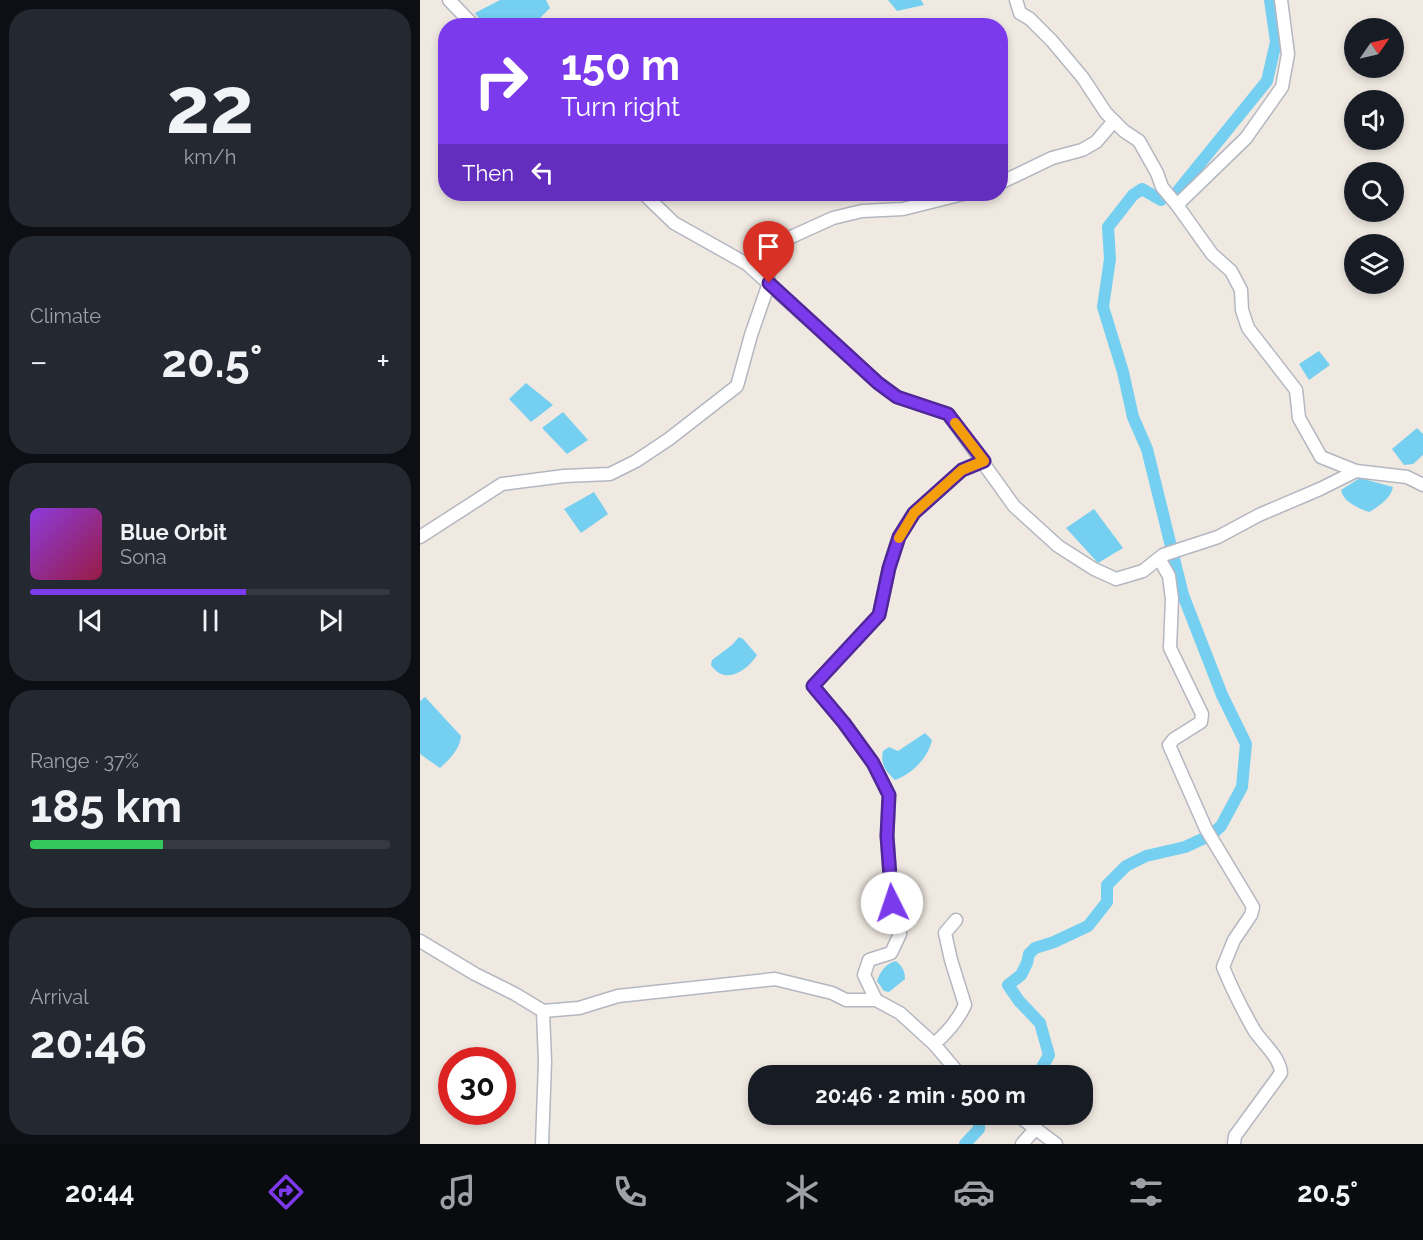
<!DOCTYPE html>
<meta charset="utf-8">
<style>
:root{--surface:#171b24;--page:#242831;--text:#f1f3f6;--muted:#9ea1a6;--line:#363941;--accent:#7c3aed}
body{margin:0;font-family:Raleway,sans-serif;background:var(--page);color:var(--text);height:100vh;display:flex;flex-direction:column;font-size:22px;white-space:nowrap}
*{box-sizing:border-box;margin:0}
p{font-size:20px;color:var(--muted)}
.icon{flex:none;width:33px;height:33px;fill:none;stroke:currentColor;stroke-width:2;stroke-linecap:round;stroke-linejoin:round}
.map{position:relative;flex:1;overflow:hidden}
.details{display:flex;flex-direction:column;gap:9px;padding:9px;background:#0d0f14;width:420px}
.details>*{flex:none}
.hud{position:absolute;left:18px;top:18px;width:570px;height:183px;border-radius:24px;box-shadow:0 3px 9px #0003;background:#7c3aed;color:#fff;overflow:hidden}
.needle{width:39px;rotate:56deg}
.buttons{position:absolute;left:924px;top:18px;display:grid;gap:12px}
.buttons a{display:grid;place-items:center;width:60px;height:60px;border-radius:50%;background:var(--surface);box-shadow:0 3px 9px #0003;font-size:30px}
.speed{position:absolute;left:18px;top:1047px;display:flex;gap:12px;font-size:30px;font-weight:700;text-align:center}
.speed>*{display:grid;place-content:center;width:78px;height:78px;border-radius:50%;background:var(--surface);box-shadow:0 3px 9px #0003;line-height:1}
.speed .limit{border:9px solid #d22;background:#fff;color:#111}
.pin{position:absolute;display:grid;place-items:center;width:51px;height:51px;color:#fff;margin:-62px -26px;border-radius:50% 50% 50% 0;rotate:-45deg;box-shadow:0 0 6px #0007}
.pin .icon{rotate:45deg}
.me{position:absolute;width:66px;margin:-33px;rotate:356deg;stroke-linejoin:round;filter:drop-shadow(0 0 4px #0008)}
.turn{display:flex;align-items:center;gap:21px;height:126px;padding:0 24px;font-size:27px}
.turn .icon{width:78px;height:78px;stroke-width:2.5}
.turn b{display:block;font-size:42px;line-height:51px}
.then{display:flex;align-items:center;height:57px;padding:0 24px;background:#0003;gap:12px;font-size:22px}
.big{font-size:45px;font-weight:700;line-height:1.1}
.details .card{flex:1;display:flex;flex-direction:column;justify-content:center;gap:9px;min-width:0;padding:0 21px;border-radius:24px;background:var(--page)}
.details .dial{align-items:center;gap:0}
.dial b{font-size:78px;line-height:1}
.song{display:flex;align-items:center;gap:18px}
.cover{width:72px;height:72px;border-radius:9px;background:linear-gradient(135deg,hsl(270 70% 55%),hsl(340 70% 35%))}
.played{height:6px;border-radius:3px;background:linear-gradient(90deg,var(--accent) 60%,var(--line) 60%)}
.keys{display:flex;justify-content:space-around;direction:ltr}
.heat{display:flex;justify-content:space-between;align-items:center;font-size:33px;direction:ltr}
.charge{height:9px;border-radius:4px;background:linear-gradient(90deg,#34c759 37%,var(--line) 0)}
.trip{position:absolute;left:328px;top:1065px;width:345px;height:60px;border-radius:24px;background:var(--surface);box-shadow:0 3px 9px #0003;font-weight:700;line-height:60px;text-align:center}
.menu{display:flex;height:96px;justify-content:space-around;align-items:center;background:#090b0e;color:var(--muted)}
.menu .icon{width:42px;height:42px}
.menu .active{color:var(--accent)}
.menu b{font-size:27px;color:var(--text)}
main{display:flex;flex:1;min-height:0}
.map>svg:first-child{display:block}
.water{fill:#75cff0}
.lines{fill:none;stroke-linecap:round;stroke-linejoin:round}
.canal{stroke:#75cff0;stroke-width:12}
.minor-casing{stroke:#b4b7c1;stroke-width:15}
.minor{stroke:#fff;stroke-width:12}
.route-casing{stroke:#51269a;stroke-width:15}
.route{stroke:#7c3aed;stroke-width:10}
.slow{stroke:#f59e0b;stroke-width:10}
</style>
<main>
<section class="details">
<div class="card dial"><b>22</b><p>km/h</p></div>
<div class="card"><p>Climate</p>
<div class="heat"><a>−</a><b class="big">20.5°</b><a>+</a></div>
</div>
<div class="card">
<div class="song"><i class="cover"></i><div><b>Blue Orbit</b><p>Sona</p></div></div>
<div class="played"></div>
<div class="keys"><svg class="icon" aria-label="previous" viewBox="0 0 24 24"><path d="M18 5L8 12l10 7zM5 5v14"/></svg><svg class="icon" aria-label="pause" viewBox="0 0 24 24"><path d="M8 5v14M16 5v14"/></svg><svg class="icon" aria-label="next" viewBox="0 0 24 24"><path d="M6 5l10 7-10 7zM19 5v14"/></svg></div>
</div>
<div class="card"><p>Range · 37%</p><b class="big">185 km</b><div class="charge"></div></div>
<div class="card"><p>Arrival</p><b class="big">20:46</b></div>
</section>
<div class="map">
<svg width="1003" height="1144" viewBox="0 0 1003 1144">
<rect width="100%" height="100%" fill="#efe9e1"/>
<!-- water -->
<g class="water">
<polygon points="80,0 126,0 130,8 113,25 64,25 55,13"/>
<polygon points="468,0 501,0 504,5 477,11"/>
<polygon points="899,351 910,365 889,380 879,364"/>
<polygon points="106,383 133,405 111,422 89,399"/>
<polygon points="143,412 168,440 147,454 122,428"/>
<polygon points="997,428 1003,434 1003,455 993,464 984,465 972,449"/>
<path d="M940,478L973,487C971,498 958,507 949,512C938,508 923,502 921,490Z"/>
<polygon points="174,492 188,514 161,533 144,509"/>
<polygon points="674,509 703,548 678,563 646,528"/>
<path d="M319,637L323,639L337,655C327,671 305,686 291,665L292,660L312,645Z"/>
<path d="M5,697L41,736C40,749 29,760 20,768L0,754V701Z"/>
<path d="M505,733L512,740C508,758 493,773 475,780C466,772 460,764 463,751L469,747L478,751Z"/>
<path d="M476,961C482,966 485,971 485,979L469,992L464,991L457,981C460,972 466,963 476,961Z"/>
</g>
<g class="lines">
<!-- canal -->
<g class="canal">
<polyline points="757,192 847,81 856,42 850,0"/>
<polyline points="617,1076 629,1055 620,1023 599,1001 588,985 601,975 607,963 609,954 615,948 634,942 668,926 687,902 687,885 706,866 726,856 765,847 791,835 801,826 822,787 826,744 802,695 763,595 727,449 713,417 703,372 683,307 690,259 688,227 713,195 722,189 741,200"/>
<polyline points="545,1144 559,1129 559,1114"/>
</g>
<defs>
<g id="minor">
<polyline points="29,0 54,26"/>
<polyline points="596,0 600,13 610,19 632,41 663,78 686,113 704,131 719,141 737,173 742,187 757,205"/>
<polyline points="861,0 868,54 862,87 826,138 757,205 792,254 811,271 821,290 822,310 828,328 876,390 879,418 901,457 936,471"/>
<polyline points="580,183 632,158 662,150 676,142 694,121"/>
<polyline points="224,194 254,223 327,264 458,383 477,397 528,414 594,506 638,546 674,569 696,579 723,571 743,555 798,537 839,515 900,489 936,471 987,477 1003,485"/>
<polyline points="0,537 82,484 144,476 190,474 216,461 249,439 317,386 331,335 349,283 347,262 371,237 413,218 442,211 483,209 543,194"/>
<path d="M740,560L749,576L752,599L750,648L782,714L781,722L754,739L749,745L786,829L833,907L831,915L814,940L803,967C812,989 822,1009 834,1030C843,1044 860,1057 861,1073L815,1136L814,1144"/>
<polyline points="0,941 55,974 95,994 123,1011 159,1008 198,996 355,979 412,993 426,1000 456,1000 480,1013 514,1044 541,1076"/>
<polyline points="456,1000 444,975 449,960 471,953 480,934 472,904 467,836 469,795 453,763 424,723 393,686 459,615 469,568 479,537 494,513 542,470 564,461"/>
<path d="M514,1044C527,1033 538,1020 545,1005L531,960L525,933L536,920"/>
<polyline points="596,1114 636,1144"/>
<polyline points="122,1144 125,1062 123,1011"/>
<polyline points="602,1144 616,1128"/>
</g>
</defs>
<!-- minor casing -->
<use href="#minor" class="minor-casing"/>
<!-- minor -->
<use href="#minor" class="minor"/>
</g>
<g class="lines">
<defs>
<polyline id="route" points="349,283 458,383 477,397 528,414 564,461 542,470 494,513 479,537 469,568 459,615 393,686 424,723 453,763 469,795 467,836 472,903"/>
</defs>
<!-- route casing -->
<use href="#route" class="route-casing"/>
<!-- route -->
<use href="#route" class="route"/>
<!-- slow -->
<polyline class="slow" points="479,538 494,513 542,470 564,461 535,423"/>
</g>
</svg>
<div class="buttons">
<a><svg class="needle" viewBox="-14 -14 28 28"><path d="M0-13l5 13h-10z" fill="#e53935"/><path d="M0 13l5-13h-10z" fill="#9ea1a6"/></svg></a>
<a><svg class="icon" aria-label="sound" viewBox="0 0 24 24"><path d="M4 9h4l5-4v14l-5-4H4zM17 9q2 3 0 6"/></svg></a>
<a><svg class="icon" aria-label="search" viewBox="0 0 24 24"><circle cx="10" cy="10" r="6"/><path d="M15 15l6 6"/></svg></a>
<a><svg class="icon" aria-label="layers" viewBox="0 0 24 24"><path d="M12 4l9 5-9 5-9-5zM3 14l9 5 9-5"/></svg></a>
</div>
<div class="speed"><div class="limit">30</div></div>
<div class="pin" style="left:349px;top:283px;background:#d93025"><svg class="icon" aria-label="arrive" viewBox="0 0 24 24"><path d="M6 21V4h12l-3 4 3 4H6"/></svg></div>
<svg class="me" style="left:472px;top:903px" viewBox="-20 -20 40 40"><circle r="19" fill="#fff"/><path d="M0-13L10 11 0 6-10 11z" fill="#7c3aed"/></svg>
<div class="trip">20:46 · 2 min · 500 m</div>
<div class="hud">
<div class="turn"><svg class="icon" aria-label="right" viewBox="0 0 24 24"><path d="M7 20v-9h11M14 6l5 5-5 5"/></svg><div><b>150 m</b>Turn right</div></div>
<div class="then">Then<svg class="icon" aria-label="left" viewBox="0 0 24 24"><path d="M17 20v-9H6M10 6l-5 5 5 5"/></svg></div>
</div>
</div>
</main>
<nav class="menu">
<b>20:44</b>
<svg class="icon active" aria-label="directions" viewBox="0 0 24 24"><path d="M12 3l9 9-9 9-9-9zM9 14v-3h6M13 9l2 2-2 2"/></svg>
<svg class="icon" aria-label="music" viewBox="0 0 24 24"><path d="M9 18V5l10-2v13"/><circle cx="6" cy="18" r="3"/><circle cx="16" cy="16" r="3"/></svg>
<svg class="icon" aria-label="phone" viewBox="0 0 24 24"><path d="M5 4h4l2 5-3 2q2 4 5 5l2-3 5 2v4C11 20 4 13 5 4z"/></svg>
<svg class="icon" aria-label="climate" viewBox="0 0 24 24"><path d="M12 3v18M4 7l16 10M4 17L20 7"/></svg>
<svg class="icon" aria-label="car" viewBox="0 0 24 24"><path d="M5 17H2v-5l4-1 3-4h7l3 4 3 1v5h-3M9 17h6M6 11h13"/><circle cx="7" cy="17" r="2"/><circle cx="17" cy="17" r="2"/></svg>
<svg class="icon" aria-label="filters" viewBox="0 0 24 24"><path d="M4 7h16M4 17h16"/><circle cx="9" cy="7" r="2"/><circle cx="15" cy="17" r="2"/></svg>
<b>20.5°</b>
</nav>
